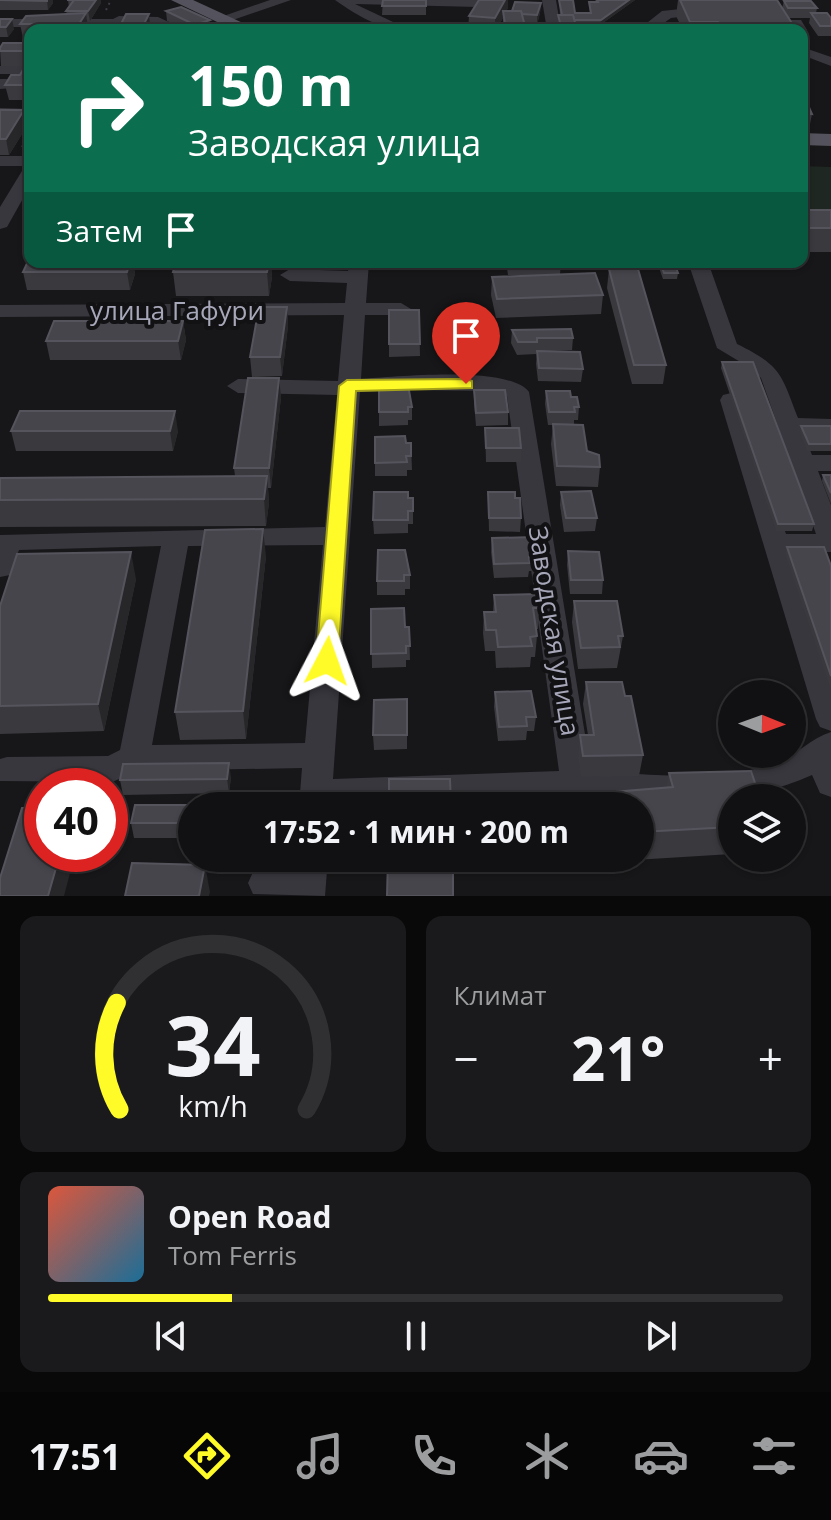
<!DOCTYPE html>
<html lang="ru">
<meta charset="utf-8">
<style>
:root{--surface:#111012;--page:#1a191b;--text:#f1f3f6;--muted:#9c9d9f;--line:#303032;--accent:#fffb28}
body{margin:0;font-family:"Open Sans",sans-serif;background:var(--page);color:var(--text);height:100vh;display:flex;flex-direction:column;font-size:30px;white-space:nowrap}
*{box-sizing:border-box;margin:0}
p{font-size:26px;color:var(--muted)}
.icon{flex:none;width:44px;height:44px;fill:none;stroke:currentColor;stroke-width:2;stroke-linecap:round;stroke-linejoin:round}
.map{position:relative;height:896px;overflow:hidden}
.drawer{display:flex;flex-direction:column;gap:20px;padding:20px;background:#09090a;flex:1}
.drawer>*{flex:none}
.banner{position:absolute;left:24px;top:24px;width:784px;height:244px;border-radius:16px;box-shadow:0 2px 6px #0004,0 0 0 2px var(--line);background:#0b6e4f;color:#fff;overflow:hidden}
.needle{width:52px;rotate:91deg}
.buttons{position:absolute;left:718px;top:680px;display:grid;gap:16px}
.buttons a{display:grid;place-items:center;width:88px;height:88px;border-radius:50%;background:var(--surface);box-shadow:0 2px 6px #0004,0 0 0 2px var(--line);font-size:40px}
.speed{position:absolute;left:24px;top:768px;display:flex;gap:16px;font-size:40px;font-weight:700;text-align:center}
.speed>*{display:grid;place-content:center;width:104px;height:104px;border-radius:50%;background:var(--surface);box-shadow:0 2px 6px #0004,0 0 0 2px var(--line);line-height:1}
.speed .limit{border:12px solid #d22;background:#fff;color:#111}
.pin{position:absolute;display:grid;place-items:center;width:68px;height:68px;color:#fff;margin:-82px -34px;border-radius:50% 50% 50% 0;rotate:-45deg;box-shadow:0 0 8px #0007}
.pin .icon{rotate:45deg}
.me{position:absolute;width:88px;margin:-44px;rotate:4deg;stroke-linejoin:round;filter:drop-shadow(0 0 6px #0008)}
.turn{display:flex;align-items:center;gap:28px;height:168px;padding:0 32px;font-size:36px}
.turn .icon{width:104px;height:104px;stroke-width:2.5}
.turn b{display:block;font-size:56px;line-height:68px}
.then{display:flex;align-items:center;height:76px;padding:0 32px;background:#0003;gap:16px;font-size:30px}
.big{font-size:60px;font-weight:700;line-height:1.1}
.drawer .tile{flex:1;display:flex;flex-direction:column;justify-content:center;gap:12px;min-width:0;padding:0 28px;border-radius:16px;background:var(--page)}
.drawer .dial{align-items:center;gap:0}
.dial svg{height:208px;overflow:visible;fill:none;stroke:var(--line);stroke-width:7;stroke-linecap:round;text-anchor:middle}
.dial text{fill:var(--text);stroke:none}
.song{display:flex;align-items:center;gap:24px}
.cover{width:96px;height:96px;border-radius:12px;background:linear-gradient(135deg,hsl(10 70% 55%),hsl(200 70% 35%))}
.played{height:8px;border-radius:4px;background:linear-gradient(90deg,var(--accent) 25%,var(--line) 25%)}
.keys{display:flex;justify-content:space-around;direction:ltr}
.heat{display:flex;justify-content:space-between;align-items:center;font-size:44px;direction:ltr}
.drawer .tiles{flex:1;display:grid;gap:20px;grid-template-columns:1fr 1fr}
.tile:last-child{grid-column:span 2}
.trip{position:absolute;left:178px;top:792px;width:476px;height:80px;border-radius:40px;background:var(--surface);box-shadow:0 2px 6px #0004,0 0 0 2px var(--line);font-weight:700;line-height:80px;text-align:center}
.dock{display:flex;height:128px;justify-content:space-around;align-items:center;background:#070607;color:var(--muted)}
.dock .icon{width:56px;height:56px}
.dock .active{color:var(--accent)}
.dock b{font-size:36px;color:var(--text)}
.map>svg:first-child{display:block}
.green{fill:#1e2721}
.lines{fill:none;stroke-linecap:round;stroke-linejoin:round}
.path{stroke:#3d3d45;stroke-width:2;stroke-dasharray:2 4;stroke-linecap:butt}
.minor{fill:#38373e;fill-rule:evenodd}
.major{fill:#54535d;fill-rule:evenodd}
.wall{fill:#3a393e}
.shaded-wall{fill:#272629}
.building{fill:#46454c;stroke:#55545d;stroke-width:2}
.route{fill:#fffb28;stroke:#a6a31a;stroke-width:2}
.labels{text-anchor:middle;stroke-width:8;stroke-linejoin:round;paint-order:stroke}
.street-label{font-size:26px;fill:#a7a7ba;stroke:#121113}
</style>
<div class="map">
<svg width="831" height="896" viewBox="0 0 831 896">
<rect width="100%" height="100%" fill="#171618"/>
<!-- green -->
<polygon class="green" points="802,166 831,167 831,218 802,219"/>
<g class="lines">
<!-- path -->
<g class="path">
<polyline points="106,10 111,0"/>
<polyline points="22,147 30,133"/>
</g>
<!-- minor -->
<g class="minor">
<polygon points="270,0 291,0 227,22 215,19"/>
<path d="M335,0H482L485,3L478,7L355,4L410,30C380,30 356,15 335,0Z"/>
<polygon points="542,0 556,0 561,30 547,30"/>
<polygon points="708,6 713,7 713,13 671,18 654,30 638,30 662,11"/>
<polygon points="119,16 158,17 186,30 117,24 111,27 0,27 0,19 113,19"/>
<polygon points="791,20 801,20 807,30 805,33 793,30"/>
<polygon points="802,47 831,57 831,66 802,55"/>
<polygon points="0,66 30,66 30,79 24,87 0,89 0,79 15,79 18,74 0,74"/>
<polygon points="0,108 30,109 30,119 0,118"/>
<polygon points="0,156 30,156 30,186 7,227 0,229 0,207 25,166 0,166"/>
<path d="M349,262H369L366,303H401L411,309L401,315H365L361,379C394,377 509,365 529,392L591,771C650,774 720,784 777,762C797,755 811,738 831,732V797L820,793L812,775C736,810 658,798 577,797C495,797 412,802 331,806H299L302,768L138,771L112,782L0,781V759L7,757L108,756L120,750L161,546L19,550L10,575L0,577V535L325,527L337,395L238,393L227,386L238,379L338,381L344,315L0,317V305L345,303L347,283L290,281L280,275L290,269L348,271ZM410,390L486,391L507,396L559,771L333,779L360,392ZM323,545L305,743L152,745L188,546Z"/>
<path d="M688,262H708L737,344C782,366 781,374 798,418L831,419V433L803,432L812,455H831V471H818L831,505V552H792L831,672V731L820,727L816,719L720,400L723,395L731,393L742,400L786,534H816L761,378L752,369L717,348Z"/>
<polygon points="294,858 328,858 325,896 253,894 248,883 253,872 265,868 293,868"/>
</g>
<!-- major -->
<g class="major">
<polygon points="171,0 193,0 258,30 234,30"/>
<polygon points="802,133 831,134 831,146 802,145"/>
</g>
</g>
<!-- wall -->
<g class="wall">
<polygon points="0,0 53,0 53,3 48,10 0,10"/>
<polygon points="68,0 101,0 101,3 90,21 87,21 88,28 87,30 30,30 30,38 23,38 20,24 67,14 66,11 69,8"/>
<polygon points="383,0 426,0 426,15 382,15"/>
<polygon points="559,0 575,13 590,13 589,2 596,2 595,0 635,0 600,25 576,25 577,30 558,30 557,25 558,15 560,15"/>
<polygon points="678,0 785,0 777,0 782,8 784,1 817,8 816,13 831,18 831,36 818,36 809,23 810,18 788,18 795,28 795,30 683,30 676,16"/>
<polygon points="541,3 540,13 537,25 524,24 526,30 503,30 503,18 496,30 468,30 469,16 508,8 506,11 512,11"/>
<polygon points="166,11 211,30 187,30 167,21"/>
<polygon points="0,19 14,29 8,37 0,37"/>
<polygon points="30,43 30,100 9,100 5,85 20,75 25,66 1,66 0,48"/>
<polygon points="802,72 805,78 803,86 806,92 803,104 812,114 810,124 802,124"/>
<polygon points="0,110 24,110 27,126 9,155 0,155"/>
<polygon points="802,228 831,229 831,252 802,252"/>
<polygon points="133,262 135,274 130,290 27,290 23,272"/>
<polygon points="176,262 302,262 301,264 271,264 272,277 269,296 176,296 173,272"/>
<rect x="394" y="262" width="29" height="7"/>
<polygon points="506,262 561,262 560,274 603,295 601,314 496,318 491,295 492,277 551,275 508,275"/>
<polygon points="594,262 634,262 634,266 595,266"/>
<polygon points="657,262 674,262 678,273 677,279 663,279"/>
<polygon points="609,269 666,365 663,384 632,384 607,288"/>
<polygon points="287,307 288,326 282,376 252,377 250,357"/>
<polygon points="389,310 419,310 420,356 389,357"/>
<polygon points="183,321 186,340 181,360 50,360 46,341"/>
<polygon points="512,330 573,338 572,350 541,351 583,369 581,382 538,381 536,364 537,351 536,354 517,355 511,343"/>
<polygon points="722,362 814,524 812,531 776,531 721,368"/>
<polygon points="279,378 281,397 271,488 268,488 269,503 266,526 0,527 0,478 235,476 234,468"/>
<polygon points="379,385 412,407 412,420 408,420 408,425 379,426"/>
<polygon points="474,390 508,412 508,425 476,426 474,403"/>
<polygon points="546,391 571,397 579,407 578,420 574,420 574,425 587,451 600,467 598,487 556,486 551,444 553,425 548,425 545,404"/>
<polygon points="801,426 831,426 831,451 807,451 800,433"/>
<polygon points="485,428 521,448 521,462 486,462"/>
<polygon points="11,431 178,431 173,451 16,451"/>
<polygon points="375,437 406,443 411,443 412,470 407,470 407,476 375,476"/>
<polygon points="823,475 831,475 831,504 822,481"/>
<polygon points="488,492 521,518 520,532 489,531"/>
<polygon points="561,492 597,518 595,531 564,532 560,505"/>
<polygon points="408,498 413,498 413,524 408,524 408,533 374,534 373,520"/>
<polygon points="492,538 538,557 537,571 529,571 528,577 494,578 491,552"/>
<polygon points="787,547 831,566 831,690 785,554"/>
<polygon points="405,550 410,575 410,589 405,589 405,595 377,595 377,581"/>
<polygon points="568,551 603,580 602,594 570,594 567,565"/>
<polygon points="266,556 246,739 180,740 175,712"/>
<polygon points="136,579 104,731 0,734 0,606"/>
<polygon points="494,595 540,608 538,629 536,629 537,636 535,657 531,657 530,667 496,668 495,651 485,651 483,633 484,612 493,612"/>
<polygon points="574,601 623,636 617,668 578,669 572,622"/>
<polygon points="371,609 405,627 409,627 410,660 406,660 406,667 372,668"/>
<polygon points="586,682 625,696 643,755 639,776 581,777 578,757 580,735 588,735 583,704"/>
<polygon points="495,692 536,717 534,731 527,731 526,740 498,741 494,707"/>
<polygon points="407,699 407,749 374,750 373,735"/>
<polygon points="669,773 732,798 732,854 453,871 388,858 640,858 640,806 451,805 666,788"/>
<polygon points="231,777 229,793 123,795 120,780"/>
<polygon points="192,806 192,838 134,838 131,823"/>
</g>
<!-- shaded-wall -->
<g class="shaded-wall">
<polygon points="47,0 53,0 53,3 48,10"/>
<polygon points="96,0 101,0 101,3 90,21 88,11"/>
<polygon points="505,0 508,0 508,8 504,16 503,11 503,18 496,30 495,30 495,18"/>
<polygon points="629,0 635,0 600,25 601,20"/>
<polygon points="541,3 540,13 537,25 537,15"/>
<polygon points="86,13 88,28 87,30 80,30 79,24"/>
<polygon points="149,14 150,24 147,30 141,30"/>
<polygon points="12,19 14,29 8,37 6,27"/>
<polygon points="210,20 211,30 195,30 195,25"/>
<polygon points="24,110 27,126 9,155 6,139"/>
<polygon points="130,262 133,262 135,274 130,290 127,272"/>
<polygon points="269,262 271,262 272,277 269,296 267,272"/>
<polygon points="287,307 288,326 282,376 280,357"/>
<polygon points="183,321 186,340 181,360 178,341"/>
<polygon points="279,378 281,397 271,488 269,468"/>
<polygon points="175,411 178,431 173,451 170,431"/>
<polygon points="267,476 269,503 266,526 264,499"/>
<polygon points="263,529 266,556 246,739 243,711"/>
<polygon points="131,552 136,579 104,731 98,704"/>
<polygon points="229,763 231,777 229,793 227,779"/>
<polygon points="60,854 75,854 64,896 48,896"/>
<polygon points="205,865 210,892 209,896 199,896"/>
</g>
<!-- building -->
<g class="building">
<polygon points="0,0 47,0 47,1"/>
<polygon points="67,0 96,0 88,11 66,11 74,0"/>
<polygon points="383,0 426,0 426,6 382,6"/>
<polygon points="479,0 505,0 495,18 469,16"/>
<polygon points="559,0 573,0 575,13 591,13 589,2 598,2 597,0 629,0 601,20 574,20 573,15 562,15"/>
<polygon points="680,0 777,0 795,28 721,28 718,22 690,22"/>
<polygon points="784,1 811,1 817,8 788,8"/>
<polygon points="515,2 541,3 537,15 522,14 521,11 512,11"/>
<polygon points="181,7 210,20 195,25 166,11"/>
<polygon points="503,11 521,11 526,30 506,30"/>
<polygon points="86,13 79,24 20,24 26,16"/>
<polygon points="811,13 827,13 831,18 831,26 820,26"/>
<polygon points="126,14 149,14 141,30 118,30"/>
<polygon points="558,15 573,15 577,30 562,30"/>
<polygon points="0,19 12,19 6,27 0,27"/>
<polygon points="229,26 238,30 216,30"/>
<polygon points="3,43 30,43 30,51 0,51 0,48"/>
<polygon points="28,61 30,61 30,85 5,85 11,75 20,75"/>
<polygon points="802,104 808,105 812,114 802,113"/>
<polygon points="0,110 24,110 6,139 0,139"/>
<rect x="802" y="210" width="29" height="18"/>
<polygon points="30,257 30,262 130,262 127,272 23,272"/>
<polygon points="176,262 269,262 267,272 173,272"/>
<polygon points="660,262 674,262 678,273 664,273"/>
<polygon points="609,269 638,269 666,365 634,365"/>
<polygon points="595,273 603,295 497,299 492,277"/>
<polygon points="259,307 287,307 280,357 250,357"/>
<polygon points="389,310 419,310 420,344 389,344"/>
<polygon points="54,321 183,321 178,341 46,341"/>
<polygon points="571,329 573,338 537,338 537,342 518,342 512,330"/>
<polygon points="537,351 580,352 583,369 539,368"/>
<polygon points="722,362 753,362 814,524 778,524"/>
<polygon points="248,378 279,378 269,468 234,468"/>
<polygon points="379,385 408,385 412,407 408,407 408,412 379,412"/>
<polygon points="474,390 505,390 508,412 476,413"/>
<polygon points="546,391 570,391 571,397 577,397 579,407 574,407 575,412 549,412"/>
<polygon points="20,411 175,411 170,431 11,431"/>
<polygon points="553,424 583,425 587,451 599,455 600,467 557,466"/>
<polygon points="801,426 831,426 831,444 809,444"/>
<polygon points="485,428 519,428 521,448 486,448"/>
<polygon points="405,436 406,443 411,443 411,456 406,456 407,462 375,463 375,437"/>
<polygon points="823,475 831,475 831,493"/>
<polygon points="267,476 264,499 0,500 0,478"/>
<polygon points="591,491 597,518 566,518 561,492"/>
<polygon points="374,492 408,492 408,498 413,498 413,511 408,511 408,520 373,520"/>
<polygon points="488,492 515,492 515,498 520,498 521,518 489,518"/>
<polygon points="263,529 243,711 175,712 205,530"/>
<polygon points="535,537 538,557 529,557 530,563 494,564 492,538"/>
<polygon points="787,547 824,547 831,566 831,676"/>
<polygon points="378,550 405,550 410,575 404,575 404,581 377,581"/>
<polygon points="568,551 599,552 603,580 571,580"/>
<polygon points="131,552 98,704 0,706 0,606 17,554"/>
<polygon points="537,594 540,608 533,608 537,636 530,637 532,646 498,647 496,630 486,630 484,612 496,612 494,595"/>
<polygon points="574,601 617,601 623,636 618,636 620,647 581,648"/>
<polygon points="404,608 405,627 409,627 410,646 406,646 406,653 371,654 371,609"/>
<polygon points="586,682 622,682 625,696 631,696 643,755 583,756 580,735 594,735"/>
<polygon points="531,691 536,717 526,717 527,726 499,727 495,692"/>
<polygon points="407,699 407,735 373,735 374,700"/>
<polygon points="229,763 227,779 120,780 123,764"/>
<polygon points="751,771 760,798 732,798 732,827 640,832 640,806 389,806 389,779 450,779 451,805 673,787 669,773"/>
<polygon points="135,805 219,805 192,806 192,823 131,823"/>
<polygon points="22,808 42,808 42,854 60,854 48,896 0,896 0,878"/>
<polygon points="388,858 453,858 453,896 387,896"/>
<polygon points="132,863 205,865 199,896 125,896"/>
</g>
<!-- route -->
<polygon class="route" points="466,379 472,381 472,388 356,391 338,661 334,667 319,667 316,661 339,386 347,380"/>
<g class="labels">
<!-- street labels -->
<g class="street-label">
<text x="177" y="320">улица Гафури</text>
<text transform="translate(554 631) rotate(81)" y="9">Заводская улица</text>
</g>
</g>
</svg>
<div class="buttons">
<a><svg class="needle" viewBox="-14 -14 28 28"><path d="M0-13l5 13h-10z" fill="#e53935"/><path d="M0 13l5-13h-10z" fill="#9c9d9f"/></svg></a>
<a><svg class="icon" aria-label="layers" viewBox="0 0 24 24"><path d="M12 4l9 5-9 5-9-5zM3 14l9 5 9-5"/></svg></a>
</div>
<div class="speed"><div class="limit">40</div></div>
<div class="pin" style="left:466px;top:384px;background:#d93025"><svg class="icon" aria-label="arrive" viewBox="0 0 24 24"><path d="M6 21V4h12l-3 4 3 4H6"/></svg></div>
<svg class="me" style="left:327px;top:661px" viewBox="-20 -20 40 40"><path d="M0-17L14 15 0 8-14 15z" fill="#fffb28" stroke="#fff" stroke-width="4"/></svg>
<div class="trip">17:52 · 1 мин · 200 m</div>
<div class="banner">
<div class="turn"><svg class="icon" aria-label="right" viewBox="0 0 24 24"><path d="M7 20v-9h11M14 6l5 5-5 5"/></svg><div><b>150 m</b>Заводская улица</div></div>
<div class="then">Затем<svg class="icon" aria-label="arrive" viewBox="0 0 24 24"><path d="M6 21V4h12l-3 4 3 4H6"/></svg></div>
</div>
</div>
<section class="drawer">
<div class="tiles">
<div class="tile dial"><svg viewBox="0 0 100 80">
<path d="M14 69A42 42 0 1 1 86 69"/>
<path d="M14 69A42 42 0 0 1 13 28" stroke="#fffb28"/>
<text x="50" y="56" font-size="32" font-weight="700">34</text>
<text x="50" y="72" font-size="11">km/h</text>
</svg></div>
<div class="tile"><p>Климат</p>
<div class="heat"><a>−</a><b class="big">21°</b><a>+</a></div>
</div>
<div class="tile">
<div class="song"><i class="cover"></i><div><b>Open Road</b><p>Tom Ferris</p></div></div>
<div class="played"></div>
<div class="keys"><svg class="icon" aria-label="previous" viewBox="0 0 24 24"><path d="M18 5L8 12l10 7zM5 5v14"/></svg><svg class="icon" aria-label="pause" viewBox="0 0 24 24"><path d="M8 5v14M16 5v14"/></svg><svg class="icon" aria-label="next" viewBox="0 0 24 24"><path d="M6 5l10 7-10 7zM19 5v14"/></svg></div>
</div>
</div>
</section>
<nav class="dock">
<b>17:51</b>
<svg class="icon active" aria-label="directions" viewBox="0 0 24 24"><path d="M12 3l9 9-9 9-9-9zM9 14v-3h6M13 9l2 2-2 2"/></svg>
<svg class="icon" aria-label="music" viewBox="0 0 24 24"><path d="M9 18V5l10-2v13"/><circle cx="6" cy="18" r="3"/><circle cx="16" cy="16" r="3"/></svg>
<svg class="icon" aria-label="phone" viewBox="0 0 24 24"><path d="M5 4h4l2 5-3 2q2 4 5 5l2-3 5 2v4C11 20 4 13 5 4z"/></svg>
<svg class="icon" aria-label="climate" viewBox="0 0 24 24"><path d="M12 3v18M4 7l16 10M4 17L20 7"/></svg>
<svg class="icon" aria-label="car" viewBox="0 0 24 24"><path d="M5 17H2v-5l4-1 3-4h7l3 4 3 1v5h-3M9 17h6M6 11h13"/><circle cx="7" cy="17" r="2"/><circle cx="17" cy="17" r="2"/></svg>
<svg class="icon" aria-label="filters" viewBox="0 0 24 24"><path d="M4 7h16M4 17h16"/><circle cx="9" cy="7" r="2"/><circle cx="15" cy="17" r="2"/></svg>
</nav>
